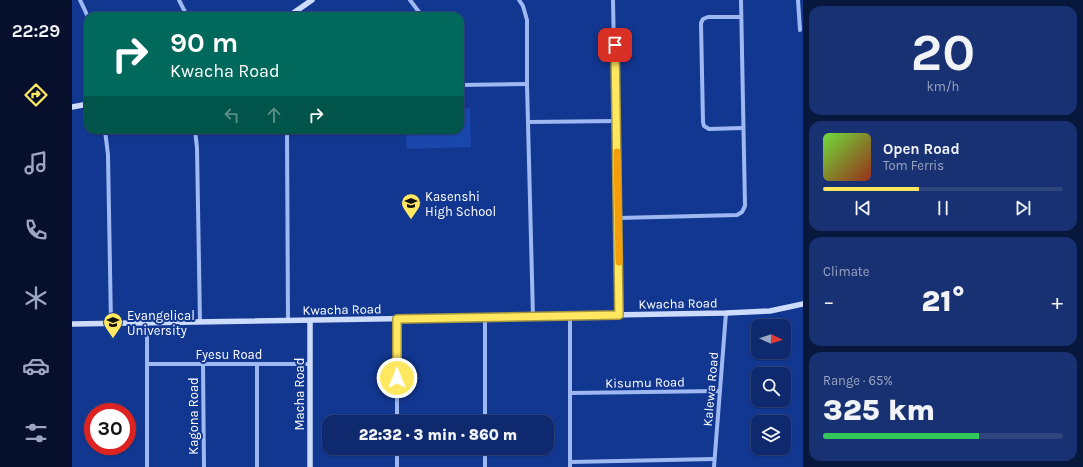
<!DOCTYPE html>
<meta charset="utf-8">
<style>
:root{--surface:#0e296d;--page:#173172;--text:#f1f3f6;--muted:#9ba6c2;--line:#2e4580;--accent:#ffe85f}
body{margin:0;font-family:Karla,sans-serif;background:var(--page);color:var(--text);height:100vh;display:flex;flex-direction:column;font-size:15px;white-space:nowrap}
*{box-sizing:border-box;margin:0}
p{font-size:13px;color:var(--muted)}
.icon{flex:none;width:22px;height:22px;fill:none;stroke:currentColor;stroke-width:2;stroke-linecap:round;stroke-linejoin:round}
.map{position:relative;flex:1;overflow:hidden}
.panel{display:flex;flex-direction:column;gap:6px;padding:6px;background:#08173c;width:280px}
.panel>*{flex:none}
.guide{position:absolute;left:12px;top:12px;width:380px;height:122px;border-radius:12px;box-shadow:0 1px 3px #0004,0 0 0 1px var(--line);background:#00695c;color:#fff;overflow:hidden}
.needle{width:26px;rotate:93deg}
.tools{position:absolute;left:679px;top:319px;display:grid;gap:8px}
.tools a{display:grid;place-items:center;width:40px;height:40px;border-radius:8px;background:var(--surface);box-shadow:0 1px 3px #0004,0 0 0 1px var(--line);font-size:20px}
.speed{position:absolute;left:12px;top:403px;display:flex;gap:8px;font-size:20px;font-weight:700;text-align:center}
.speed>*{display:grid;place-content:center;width:52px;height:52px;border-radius:50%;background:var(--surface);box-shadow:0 1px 3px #0004,0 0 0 1px var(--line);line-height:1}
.speed .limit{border:6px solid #d22;background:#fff;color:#111}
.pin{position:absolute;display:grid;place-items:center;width:34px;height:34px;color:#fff;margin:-17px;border-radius:8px;box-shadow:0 2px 6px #0006}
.me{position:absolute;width:44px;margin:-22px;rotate:0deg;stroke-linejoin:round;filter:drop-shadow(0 0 3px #0008)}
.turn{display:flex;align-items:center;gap:14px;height:84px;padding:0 20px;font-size:18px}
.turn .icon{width:52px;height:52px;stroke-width:2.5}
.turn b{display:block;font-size:28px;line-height:34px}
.lanes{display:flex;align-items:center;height:38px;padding:0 20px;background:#0003;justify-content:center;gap:20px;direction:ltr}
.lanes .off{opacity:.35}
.big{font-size:30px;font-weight:800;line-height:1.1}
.panel .tile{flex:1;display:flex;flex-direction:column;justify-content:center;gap:6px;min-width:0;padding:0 14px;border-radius:12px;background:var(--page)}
.panel .dial{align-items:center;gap:0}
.dial b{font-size:52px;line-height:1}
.song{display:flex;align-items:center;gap:12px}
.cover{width:48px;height:48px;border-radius:6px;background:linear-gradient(135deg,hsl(100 70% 55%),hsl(10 70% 35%))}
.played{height:4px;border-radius:2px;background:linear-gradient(90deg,var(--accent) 40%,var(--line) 40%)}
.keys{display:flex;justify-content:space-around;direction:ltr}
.heat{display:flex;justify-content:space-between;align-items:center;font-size:22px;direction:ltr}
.charge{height:6px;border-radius:3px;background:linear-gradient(90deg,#34c759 65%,var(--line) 0)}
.trip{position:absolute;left:250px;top:415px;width:232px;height:40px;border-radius:12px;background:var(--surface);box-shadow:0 1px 3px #0004,0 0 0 1px var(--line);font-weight:800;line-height:40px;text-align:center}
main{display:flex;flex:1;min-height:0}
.tabs{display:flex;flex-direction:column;width:72px;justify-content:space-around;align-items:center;background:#06102c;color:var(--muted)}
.tabs .icon{width:28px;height:28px}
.tabs .on{color:var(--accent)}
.tabs b{font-size:18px;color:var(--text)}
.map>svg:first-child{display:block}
.pitch{fill:#1a47ac}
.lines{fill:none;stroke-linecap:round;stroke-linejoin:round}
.street{stroke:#9eb8f2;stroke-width:4}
.secondary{stroke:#cddbfc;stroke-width:5.5}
.route-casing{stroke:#a6973e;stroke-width:10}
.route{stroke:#ffe85f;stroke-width:7}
.slow{stroke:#f59e0b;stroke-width:7}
.labels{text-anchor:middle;stroke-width:4;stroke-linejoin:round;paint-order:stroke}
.poi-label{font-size:13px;fill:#fff;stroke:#123791;text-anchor:start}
.street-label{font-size:13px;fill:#fff;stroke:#123791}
</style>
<main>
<nav class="tabs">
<b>22:29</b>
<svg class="icon on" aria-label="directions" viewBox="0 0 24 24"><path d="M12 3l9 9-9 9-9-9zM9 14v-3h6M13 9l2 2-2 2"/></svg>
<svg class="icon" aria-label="music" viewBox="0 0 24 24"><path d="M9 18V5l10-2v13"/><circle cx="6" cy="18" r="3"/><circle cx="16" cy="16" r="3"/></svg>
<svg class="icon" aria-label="phone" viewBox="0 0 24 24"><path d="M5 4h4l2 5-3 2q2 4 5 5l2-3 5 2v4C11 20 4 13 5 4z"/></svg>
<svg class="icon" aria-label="climate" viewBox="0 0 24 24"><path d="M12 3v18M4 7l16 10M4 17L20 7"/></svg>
<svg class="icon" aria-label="car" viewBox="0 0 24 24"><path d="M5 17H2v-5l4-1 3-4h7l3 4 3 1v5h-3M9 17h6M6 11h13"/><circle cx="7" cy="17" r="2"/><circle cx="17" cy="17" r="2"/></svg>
<svg class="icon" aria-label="filters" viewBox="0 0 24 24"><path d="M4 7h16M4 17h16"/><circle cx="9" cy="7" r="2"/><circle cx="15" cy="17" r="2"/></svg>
</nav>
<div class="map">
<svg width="731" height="467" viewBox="0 0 731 467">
<rect width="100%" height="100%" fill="#123791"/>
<!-- pitch -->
<polygon class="pitch" points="398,108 399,147 335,149 334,130 388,130 388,109"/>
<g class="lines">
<!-- street -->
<g class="street">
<polyline points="8,0 16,17"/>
<polyline points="107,0 115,16"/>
<polyline points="338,0 350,16"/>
<polyline points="447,0 451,6 455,20 455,84 461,317"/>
<polyline points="541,0 547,315"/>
<polyline points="726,0 728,30"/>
<polyline points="669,17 636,17 631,19 629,23 631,122 632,126 637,129 671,128"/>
<polyline points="388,85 455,84"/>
<polyline points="457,122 544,121"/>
<polyline points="33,130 36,155 39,324"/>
<polyline points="123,130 125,148 128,322"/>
<polyline points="215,130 216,321"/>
<polyline points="546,218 665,215 670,212 673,206 669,0"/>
<polyline points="413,318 413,422"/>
<polyline points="76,364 238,364"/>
<polyline points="131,364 132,467"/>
<polyline points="185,365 185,467"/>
<polyline points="498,393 648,391"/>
<polyline points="325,422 325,319"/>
<polyline points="413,448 413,467"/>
<polyline points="498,462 642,459"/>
<polyline points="75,467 75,324"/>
<polyline points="325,467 325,448"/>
<polyline points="498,467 498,316"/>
<polyline points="642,467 654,313"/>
</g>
<!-- secondary -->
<g class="secondary">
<polyline points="217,16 240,0"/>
<polyline points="0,107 16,104"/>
<polyline points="0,324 654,313 698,311 731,304"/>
<polyline points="238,467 238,321"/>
</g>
</g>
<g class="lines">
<defs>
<polyline id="route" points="325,378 325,319 547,315 543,45"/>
</defs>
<!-- route casing -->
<use href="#route" class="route-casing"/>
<!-- route -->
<use href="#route" class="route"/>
<!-- slow -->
<polyline class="slow" points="545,152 547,262"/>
</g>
<!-- icons -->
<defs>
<symbol id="school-pin" viewBox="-11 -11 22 30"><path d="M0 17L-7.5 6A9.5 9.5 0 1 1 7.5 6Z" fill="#ffe85f" stroke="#123791"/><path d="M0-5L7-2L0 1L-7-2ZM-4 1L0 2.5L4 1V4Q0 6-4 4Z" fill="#111"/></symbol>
<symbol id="university-pin" viewBox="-11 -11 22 30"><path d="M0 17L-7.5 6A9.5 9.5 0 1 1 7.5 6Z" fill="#ffe85f" stroke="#123791"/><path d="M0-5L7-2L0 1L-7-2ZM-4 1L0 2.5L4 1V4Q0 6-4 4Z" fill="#111"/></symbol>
</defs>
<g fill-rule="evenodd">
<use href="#school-pin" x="328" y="192" width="22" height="30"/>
<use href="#university-pin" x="30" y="311" width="22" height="30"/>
</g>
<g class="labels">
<!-- poi labels -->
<g class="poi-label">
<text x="353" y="201">Kasenshi<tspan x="353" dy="15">High School</tspan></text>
<text x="55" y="320">Evangelical<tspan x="55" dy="15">University</tspan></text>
</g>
<!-- street labels -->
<g class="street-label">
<text transform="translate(606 303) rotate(-1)" y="5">Kwacha Road</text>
<text transform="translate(270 309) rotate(-1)" y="5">Kwacha Road</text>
<text x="157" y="359">Fyesu Road</text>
<text transform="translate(573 382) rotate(-1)" y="5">Kisumu Road</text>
<text transform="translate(638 389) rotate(-85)" y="5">Kalewa Road</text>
<text transform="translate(227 394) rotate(-90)" y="5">Macha Road</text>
<text transform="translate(121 416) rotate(-90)" y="5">Kagona Road</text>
</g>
</g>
</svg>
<div class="tools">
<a><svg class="needle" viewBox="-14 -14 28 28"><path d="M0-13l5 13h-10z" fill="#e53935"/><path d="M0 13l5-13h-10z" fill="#9ba6c2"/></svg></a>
<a><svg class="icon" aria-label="search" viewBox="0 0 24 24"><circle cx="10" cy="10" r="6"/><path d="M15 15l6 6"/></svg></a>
<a><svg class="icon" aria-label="layers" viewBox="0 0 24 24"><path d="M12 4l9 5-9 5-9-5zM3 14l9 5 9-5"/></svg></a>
</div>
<div class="speed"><div class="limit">30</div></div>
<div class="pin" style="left:543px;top:45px;background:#d93025"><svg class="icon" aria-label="arrive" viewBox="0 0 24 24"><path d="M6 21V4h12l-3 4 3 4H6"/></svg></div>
<svg class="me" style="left:325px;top:378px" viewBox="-20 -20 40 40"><circle r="17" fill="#ffe85f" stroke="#fff" stroke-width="3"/><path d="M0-11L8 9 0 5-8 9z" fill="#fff"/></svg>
<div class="trip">22:32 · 3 min · 860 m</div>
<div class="guide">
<div class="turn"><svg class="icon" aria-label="right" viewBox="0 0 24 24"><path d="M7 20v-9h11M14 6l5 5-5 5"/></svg><div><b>90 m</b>Kwacha Road</div></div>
<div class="lanes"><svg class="icon off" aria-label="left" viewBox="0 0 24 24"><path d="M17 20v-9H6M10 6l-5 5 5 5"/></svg><svg class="icon off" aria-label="ahead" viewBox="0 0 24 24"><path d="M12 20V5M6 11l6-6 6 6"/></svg><svg class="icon" aria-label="right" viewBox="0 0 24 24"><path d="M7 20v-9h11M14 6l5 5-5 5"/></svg></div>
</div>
</div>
<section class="panel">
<div class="tile dial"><b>20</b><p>km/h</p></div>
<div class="tile">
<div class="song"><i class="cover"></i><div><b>Open Road</b><p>Tom Ferris</p></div></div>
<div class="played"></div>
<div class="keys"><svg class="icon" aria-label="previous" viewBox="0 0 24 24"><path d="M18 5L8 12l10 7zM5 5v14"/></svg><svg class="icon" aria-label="pause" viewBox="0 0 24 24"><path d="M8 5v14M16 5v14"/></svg><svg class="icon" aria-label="next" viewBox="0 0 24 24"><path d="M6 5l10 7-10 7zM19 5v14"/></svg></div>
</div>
<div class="tile"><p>Climate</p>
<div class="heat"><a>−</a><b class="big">21°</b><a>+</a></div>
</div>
<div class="tile"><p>Range · 65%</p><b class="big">325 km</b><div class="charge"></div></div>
</section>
</main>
